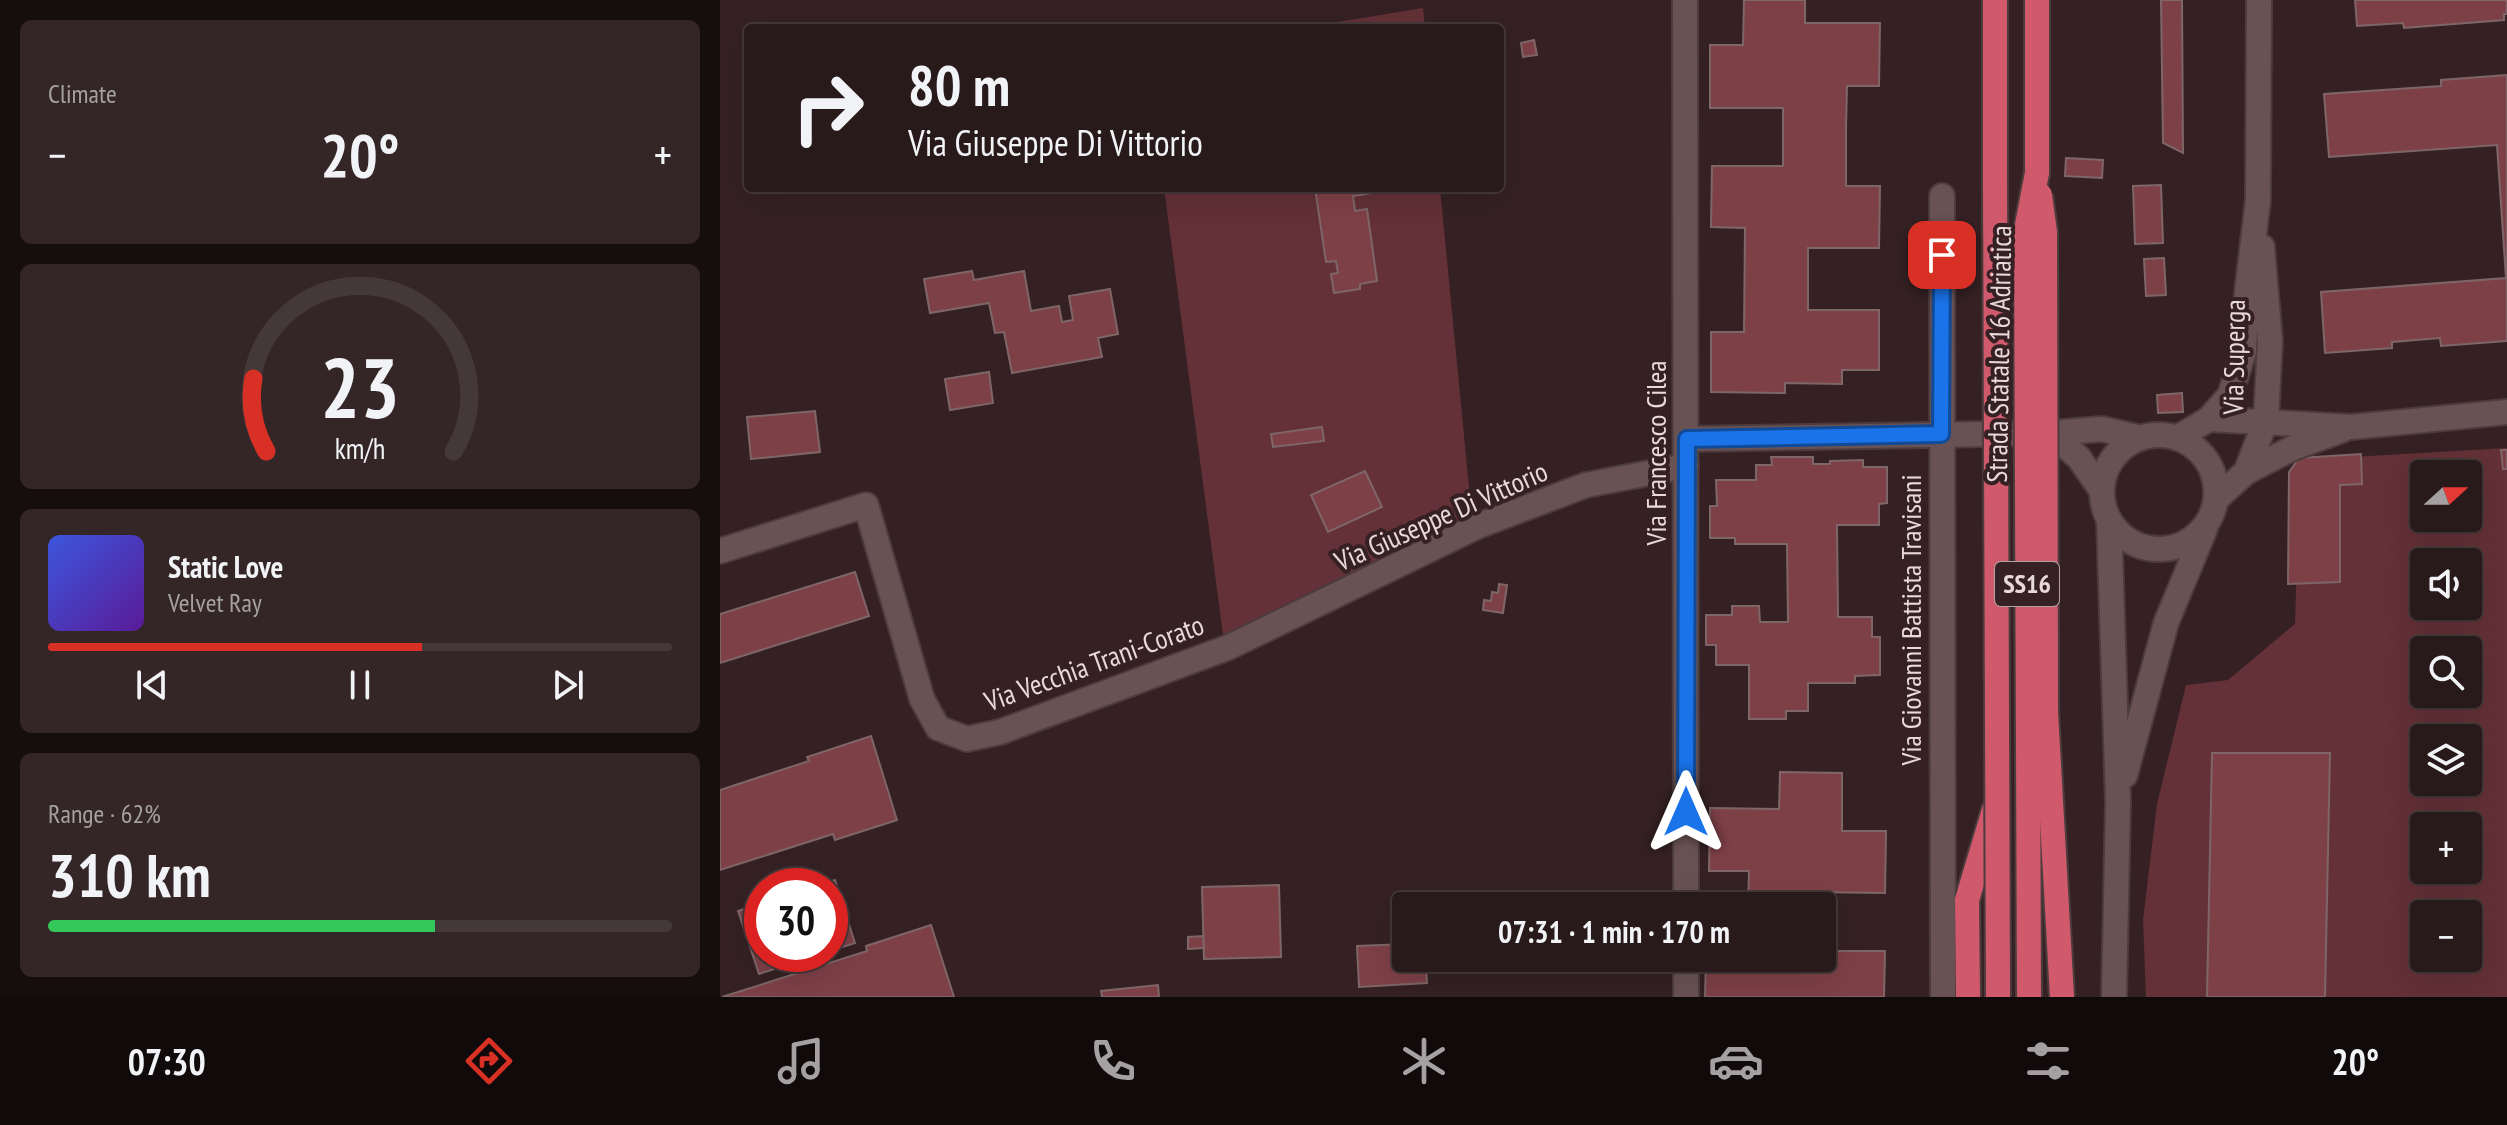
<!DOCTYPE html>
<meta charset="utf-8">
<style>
:root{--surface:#28191a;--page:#342627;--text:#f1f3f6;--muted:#a5a0a2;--line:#443839;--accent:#d93025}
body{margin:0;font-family:"PT Sans Narrow",sans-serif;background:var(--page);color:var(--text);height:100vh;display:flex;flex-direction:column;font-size:30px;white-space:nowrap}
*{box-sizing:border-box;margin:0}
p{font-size:26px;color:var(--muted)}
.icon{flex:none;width:44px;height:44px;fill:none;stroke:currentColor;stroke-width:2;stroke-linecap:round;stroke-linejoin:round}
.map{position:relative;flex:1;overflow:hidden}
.drawer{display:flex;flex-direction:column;gap:20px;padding:20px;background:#160e0e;width:720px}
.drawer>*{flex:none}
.hud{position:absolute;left:24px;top:24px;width:760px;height:168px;border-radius:8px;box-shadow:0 8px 32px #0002,0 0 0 2px var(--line);background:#28191a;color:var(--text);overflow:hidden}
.needle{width:52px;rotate:69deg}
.buttons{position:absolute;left:1690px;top:460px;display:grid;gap:16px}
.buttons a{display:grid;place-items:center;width:72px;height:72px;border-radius:8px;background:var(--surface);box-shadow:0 8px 32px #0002,0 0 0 2px var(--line);font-size:40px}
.speed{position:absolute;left:24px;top:868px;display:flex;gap:16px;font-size:40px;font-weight:700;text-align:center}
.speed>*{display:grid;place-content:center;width:104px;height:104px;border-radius:50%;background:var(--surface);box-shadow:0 8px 32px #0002,0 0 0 2px var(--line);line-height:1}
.speed .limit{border:12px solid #d22;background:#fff;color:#111}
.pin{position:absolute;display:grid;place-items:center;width:68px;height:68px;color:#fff;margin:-34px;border-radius:16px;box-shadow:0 4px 12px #0006}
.me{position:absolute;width:88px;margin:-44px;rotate:0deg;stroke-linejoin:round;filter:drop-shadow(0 0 6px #0008)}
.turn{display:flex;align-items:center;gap:28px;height:168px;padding:0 32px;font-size:36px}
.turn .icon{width:104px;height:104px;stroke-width:2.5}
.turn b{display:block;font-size:56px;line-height:68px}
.big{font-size:60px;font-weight:800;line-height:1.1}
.drawer .tile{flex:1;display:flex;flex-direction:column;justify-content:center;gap:12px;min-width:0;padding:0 28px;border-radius:12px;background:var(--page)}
.drawer .dial{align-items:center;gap:0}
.dial svg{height:208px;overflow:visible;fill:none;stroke:var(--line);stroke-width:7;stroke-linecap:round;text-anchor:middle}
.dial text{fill:var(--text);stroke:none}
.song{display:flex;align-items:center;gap:24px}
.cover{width:96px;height:96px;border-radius:12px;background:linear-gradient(135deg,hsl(230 70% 55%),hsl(270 70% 35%))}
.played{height:8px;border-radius:4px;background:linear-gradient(90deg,var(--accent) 60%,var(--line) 60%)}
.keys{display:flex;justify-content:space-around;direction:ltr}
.heat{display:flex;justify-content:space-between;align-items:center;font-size:44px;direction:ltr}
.charge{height:12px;border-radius:6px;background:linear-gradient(90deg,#34c759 62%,var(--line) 0)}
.trip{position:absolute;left:672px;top:892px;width:444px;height:80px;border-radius:8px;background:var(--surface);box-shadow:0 8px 32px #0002,0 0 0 2px var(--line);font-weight:800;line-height:80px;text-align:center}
.tab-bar{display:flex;height:128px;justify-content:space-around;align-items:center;background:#100a0a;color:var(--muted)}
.tab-bar .icon{width:56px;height:56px}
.tab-bar .selected{color:var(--accent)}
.tab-bar b{font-size:36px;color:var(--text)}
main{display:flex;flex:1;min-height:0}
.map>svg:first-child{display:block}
.green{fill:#633137;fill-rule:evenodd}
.building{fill:#7e4047;stroke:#7e6668;stroke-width:2}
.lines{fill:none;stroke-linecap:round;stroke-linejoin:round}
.minor-casing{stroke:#4d3c3d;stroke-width:28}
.tertiary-casing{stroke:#4d3c3d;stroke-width:28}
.trunk-casing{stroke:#4d3c3d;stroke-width:28}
.minor{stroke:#695253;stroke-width:24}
.tertiary{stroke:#695253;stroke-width:24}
.trunk{stroke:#d05a6c;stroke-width:24}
.trunk-bridge-casing{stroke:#4d3c3d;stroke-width:28;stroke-linecap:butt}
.trunk-bridge{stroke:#d05a6c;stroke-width:24}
.route-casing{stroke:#114b97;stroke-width:20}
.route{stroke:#1a73e8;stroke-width:14}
.labels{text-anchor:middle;stroke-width:8;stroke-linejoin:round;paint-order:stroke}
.shield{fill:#352123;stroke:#b2a2a3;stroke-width:2}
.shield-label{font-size:26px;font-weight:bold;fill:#e8d9da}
.street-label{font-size:28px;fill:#e8d9da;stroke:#352123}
</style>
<main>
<section class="drawer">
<div class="tile"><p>Climate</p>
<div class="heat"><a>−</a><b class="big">20°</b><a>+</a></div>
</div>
<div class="tile dial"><svg viewBox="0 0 100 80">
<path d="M14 69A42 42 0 1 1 86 69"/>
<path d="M14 69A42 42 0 0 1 9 41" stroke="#d93025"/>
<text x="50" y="56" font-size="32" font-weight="700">23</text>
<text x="50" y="72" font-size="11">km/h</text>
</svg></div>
<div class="tile">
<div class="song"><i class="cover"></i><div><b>Static Love</b><p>Velvet Ray</p></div></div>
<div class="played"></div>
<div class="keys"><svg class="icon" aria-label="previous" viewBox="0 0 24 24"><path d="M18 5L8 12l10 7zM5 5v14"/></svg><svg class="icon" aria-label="pause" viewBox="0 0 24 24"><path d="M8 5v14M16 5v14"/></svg><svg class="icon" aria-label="next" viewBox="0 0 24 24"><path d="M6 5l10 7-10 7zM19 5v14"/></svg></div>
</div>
<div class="tile"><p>Range · 62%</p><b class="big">310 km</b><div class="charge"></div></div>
</section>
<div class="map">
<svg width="1787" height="997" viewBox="0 0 1787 997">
<rect width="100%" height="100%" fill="#352123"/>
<!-- green -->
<g class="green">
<polygon points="703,8 705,28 581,28"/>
<polygon points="444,188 720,188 752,518 503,635"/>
<path d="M1787,448V997H1426L1423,920L1437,804L1466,685L1508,680L1575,624L1580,460ZM1704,474H1748V518H1704ZM1704,562H1748V606H1704ZM1704,650H1748V694H1704ZM1704,738H1748V782H1704ZM1704,826H1748V870H1704ZM1704,914H1748V958H1704Z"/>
</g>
<!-- building -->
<g class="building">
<polygon points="1024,0 1085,0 1085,23 1160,23 1159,86 1127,86 1126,128 1126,186 1160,186 1159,248 1088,248 1088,310 1159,310 1159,370 1122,370 1122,384 1065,383 1065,393 991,392 991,332 1024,332 1025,228 991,227 992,166 1063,166 1063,108 990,108 990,45 1023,45"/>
<polygon points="1441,0 1462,0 1463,153 1443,143"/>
<polygon points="1635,0 1787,0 1787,14 1784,14 1784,20 1684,28 1683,23 1637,26"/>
<polygon points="814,40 817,55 803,57 801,43"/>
<polygon points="1787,75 1787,341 1721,346 1720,338 1672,342 1672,348 1605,353 1601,292 1786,278 1777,145 1609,157 1604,94 1721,86 1721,80"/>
<polygon points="1346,158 1383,160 1382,178 1345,176"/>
<polygon points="1441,185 1443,243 1415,244 1413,186"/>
<polygon points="595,188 658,188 659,192 633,196 635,211 647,209 657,281 640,284 640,289 614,293 611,274 618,273 616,261 606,262"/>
<polygon points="1444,258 1446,295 1426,296 1424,259"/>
<polygon points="252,271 254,280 304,271 311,311 339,306 342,322 353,320 349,296 390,289 398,334 378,338 382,357 292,373 284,332 275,333 269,303 210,313 204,279"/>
<polygon points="269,372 273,403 230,410 225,379"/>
<polygon points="1462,393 1463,412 1438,413 1437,395"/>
<polygon points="95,411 100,452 31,459 27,417"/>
<polygon points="602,427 604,441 553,447 551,434"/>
<polygon points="1781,450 1787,450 1787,469 1783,469"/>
<polygon points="1641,454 1642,484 1620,485 1620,582 1568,584 1569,472 1579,458"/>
<polygon points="1051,457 1093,457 1093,464 1110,464 1110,461 1143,460 1143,467 1167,467 1167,503 1159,504 1159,525 1117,525 1118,617 1152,617 1152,637 1160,637 1160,675 1135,676 1135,683 1088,683 1088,711 1066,711 1066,719 1029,719 1029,665 996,665 996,645 986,645 986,615 1012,615 1012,606 1039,606 1040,622 1068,622 1067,544 1015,544 1015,538 990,538 990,506 997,506 996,480 1036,480 1036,465 1052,465"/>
<polygon points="645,471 662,507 608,532 591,495"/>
<polygon points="135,572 149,616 0,663 0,614"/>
<polygon points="779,584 787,585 783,613 763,610 764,600 771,601 772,592 778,593"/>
<polygon points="151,736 177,820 115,840 113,834 0,870 0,790 89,761 87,757"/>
<polygon points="1492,753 1610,753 1605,997 1487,997"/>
<polygon points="1060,772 1122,773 1122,831 1166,831 1165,893 1092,892 1092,906 1028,906 1029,871 989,871 990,808 1059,809"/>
<polygon points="115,880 135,943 110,951 110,886 95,886"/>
<polygon points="559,885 561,957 484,959 482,887"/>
<polygon points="42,904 42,954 101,954 39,974 18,911"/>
<polygon points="211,925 234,997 2,997 147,951 146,946"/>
<polygon points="483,936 484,948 468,949 468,937"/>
<polygon points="686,944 686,958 722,958 722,966 706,966 707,983 639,987 637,946"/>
<polygon points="1104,951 1165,951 1164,997 985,997 986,958 1091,958 1091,972 1099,972 1100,961 1104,961"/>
<polygon points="438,985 439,997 382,997 381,991"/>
</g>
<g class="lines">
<defs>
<g id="minor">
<polyline points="965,0 966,906"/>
<polyline points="1222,196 1223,997"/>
<polyline points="1489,419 1631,427 1787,412"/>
<polyline points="1331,433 1359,458 1382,491"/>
<polyline points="967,439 1331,433 1382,429 1421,438"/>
<polyline points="1526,472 1573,448 1622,430"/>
<polyline points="0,551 146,505 202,699 218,728 247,739 280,732 509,647 758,526 866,485 966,466"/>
<polyline points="966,997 966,958"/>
</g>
<g id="tertiary">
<circle cx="1439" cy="492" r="57"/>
<polyline points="1457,438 1489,419 1510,395 1524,351 1527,292 1538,200 1539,0"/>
<polyline points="1496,499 1526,472 1546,420 1550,341 1542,247"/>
<polyline points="1389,520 1398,801 1394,997"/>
<polyline points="1405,775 1446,623 1485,529"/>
</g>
<g id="trunk">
<polyline points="1317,0 1317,173"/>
<polyline points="1275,176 1275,0"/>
<polyline points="1248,997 1247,900 1274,810"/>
</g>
</defs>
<!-- minor casing -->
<use href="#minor" class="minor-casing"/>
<!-- tertiary casing -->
<use href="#tertiary" class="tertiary-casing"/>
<!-- trunk casing -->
<use href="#trunk" class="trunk-casing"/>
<!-- minor -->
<use href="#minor" class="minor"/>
<!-- tertiary -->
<use href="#tertiary" class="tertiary"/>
<!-- trunk -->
<use href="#trunk" class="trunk"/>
<defs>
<g id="trunk-bridge">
<polyline points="1275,176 1278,997"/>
<polyline points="1320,195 1325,232 1326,712 1342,997"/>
<polyline points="1309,997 1306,230 1317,173"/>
</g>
</defs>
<!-- trunk-bridge casing -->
<use href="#trunk-bridge" class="trunk-bridge-casing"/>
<!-- trunk-bridge -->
<use href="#trunk-bridge" class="trunk-bridge"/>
</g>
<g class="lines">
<defs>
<polyline id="route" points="966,812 967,439 1221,434 1222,255"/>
</defs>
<!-- route casing -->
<use href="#route" class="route-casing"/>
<!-- route -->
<use href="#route" class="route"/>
</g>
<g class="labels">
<!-- shield labels -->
<rect class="shield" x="1275" y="562" width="64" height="44" rx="6"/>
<g class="shield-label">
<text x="1307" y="593">SS16</text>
</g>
<!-- street labels -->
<g class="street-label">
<text transform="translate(1279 354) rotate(-89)" y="10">Strada Statale 16 Adriatica</text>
<text transform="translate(1514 357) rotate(-89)" y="10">Via Superga</text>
<text transform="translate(936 453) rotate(-90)" y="10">Via Francesco Cilea</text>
<text transform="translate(721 516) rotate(-24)" y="10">Via Giuseppe Di Vittorio</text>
<text transform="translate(1191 620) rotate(-90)" y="10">Via Giovanni Battista Travisani</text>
<text transform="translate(374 663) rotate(-20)" y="10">Via Vecchia Trani-Corato</text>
</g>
</g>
</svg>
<div class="buttons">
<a><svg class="needle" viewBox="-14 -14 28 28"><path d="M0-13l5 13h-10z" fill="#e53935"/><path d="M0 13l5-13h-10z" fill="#a5a0a2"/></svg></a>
<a><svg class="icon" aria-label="sound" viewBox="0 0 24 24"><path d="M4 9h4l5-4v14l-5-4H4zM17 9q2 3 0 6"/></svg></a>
<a><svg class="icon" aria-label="search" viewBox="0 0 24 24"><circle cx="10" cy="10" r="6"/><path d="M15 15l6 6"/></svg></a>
<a><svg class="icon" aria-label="layers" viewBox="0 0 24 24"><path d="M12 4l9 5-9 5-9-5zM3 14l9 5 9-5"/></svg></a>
<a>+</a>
<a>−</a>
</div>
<div class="speed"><div class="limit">30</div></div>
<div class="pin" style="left:1222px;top:255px;background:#d93025"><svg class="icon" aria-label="arrive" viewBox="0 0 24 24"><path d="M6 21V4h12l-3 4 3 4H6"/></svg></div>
<svg class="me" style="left:966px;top:812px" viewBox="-20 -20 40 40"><path d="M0-17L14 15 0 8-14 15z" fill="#1a73e8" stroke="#fff" stroke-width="4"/></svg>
<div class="trip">07:31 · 1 min · 170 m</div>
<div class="hud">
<div class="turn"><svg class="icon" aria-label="right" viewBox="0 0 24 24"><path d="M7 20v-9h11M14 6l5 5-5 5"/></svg><div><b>80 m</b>Via Giuseppe Di Vittorio</div></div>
</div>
</div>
</main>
<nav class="tab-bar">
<b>07:30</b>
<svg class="icon selected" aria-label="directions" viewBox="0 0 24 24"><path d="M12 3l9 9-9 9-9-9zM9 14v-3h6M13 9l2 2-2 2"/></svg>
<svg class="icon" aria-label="music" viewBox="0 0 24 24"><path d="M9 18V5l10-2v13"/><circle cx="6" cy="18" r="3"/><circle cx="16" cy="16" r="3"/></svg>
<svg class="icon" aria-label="phone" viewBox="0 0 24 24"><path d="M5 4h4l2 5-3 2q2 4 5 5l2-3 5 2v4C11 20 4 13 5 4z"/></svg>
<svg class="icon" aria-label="climate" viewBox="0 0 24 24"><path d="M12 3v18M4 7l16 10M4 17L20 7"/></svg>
<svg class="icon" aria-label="car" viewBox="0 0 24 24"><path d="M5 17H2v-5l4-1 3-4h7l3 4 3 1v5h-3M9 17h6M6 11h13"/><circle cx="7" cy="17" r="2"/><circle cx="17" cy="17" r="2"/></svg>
<svg class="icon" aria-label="filters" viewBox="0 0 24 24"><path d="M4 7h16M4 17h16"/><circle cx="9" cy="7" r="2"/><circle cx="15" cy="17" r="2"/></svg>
<b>20°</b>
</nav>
